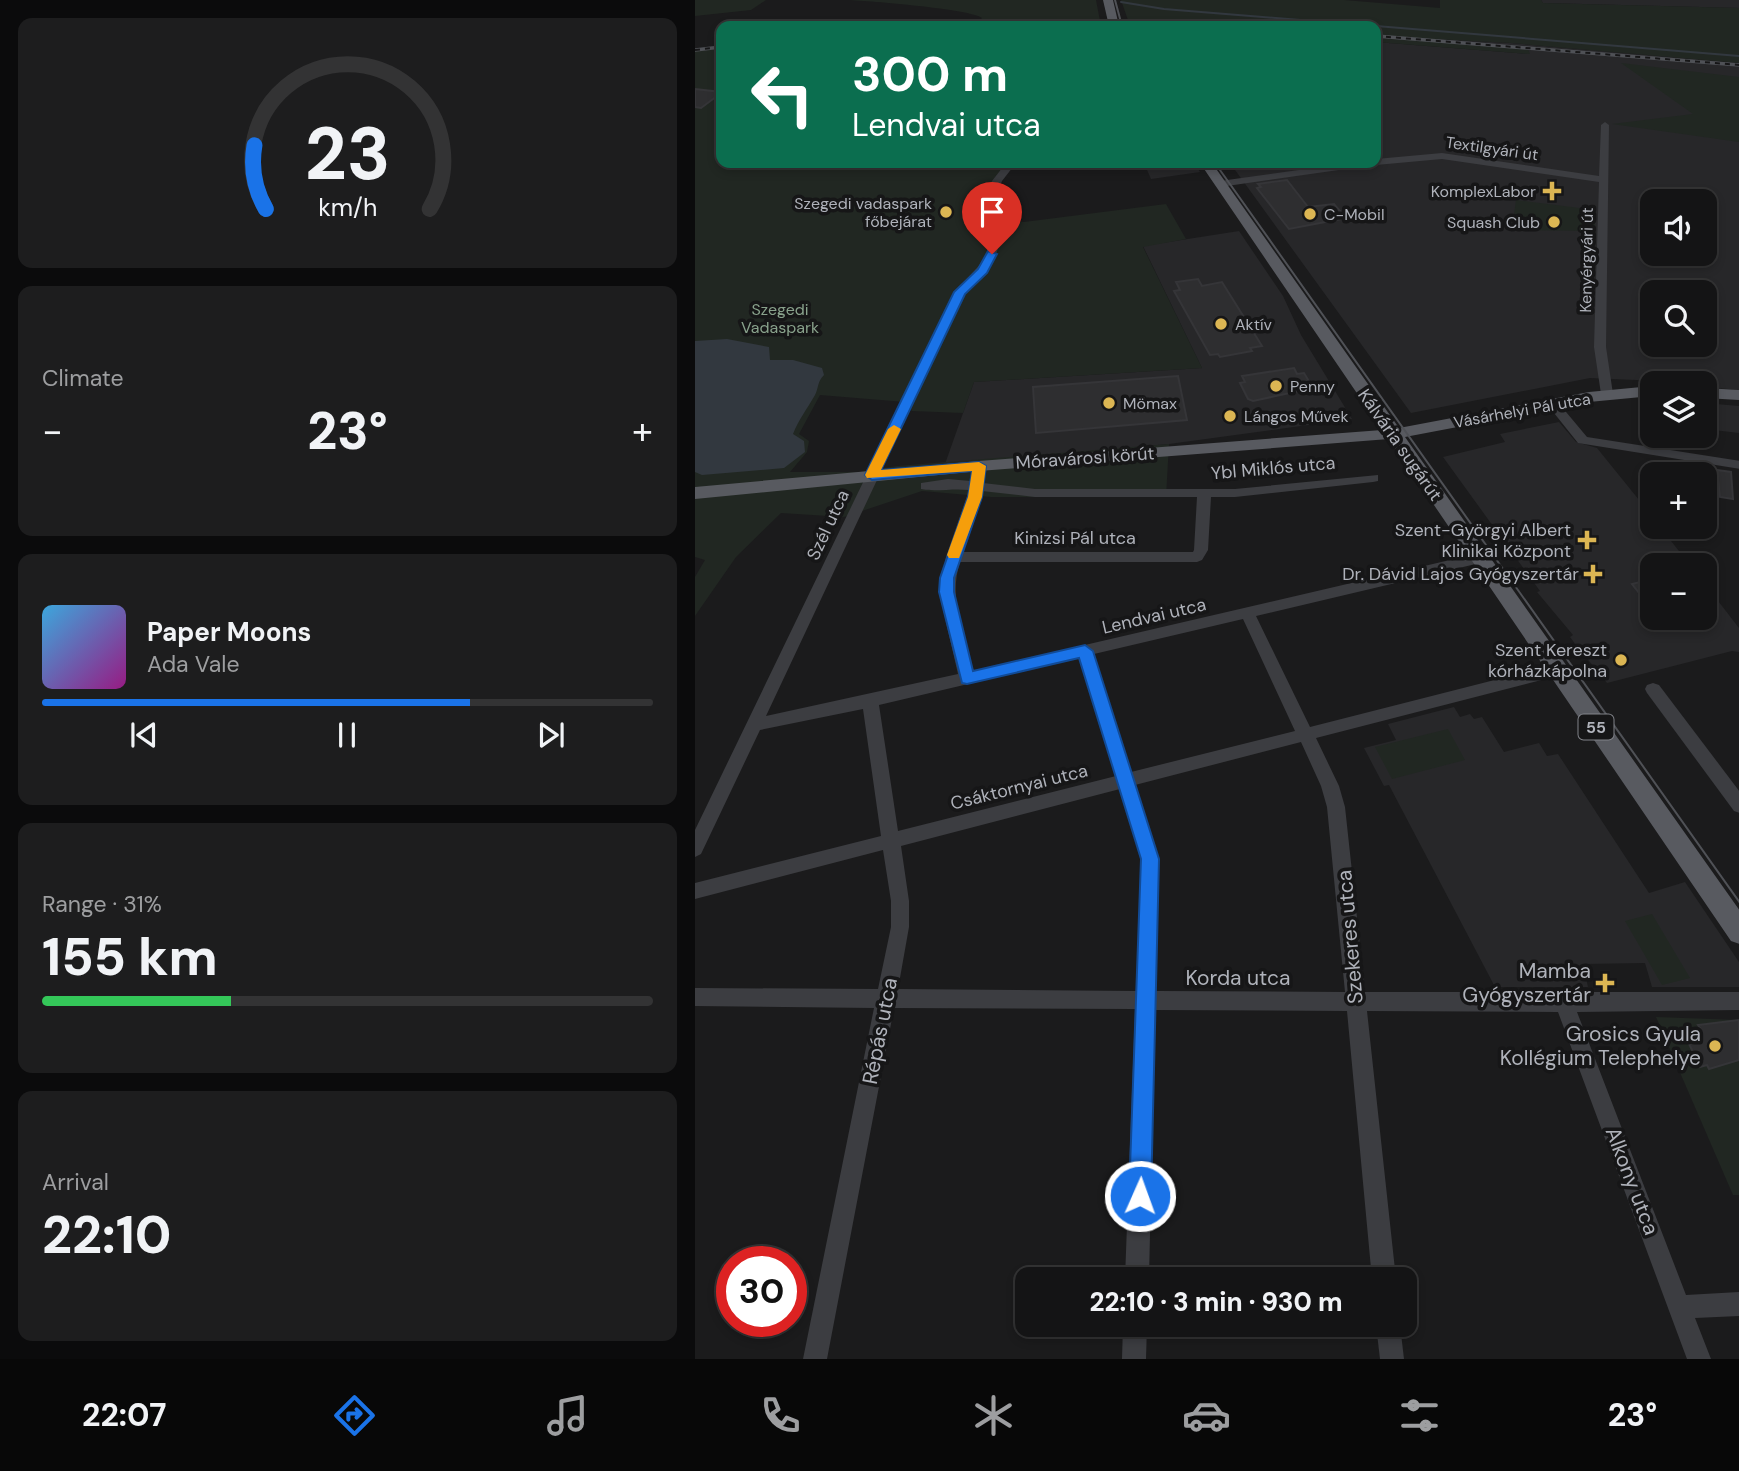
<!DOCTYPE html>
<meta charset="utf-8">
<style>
:root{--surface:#141415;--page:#1d1d1e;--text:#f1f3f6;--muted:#9d9ea0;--line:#333334;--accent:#1a73e8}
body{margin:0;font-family:"DM Sans",sans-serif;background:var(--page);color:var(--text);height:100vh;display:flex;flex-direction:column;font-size:26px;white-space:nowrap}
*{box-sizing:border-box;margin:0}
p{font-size:23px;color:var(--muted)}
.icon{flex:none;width:38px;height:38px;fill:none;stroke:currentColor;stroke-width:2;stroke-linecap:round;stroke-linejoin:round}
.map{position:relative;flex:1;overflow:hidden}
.sheet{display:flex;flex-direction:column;gap:18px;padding:18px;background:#0b0b0c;width:695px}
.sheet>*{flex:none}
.banner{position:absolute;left:21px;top:21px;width:665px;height:147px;border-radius:14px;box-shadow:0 4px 10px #0003,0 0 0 2px var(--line);background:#0b6e4f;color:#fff;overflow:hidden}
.buttons{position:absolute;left:945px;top:189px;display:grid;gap:14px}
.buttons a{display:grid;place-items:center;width:77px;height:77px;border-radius:14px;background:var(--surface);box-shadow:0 4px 10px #0003,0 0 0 2px var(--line);font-size:35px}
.speed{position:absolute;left:21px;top:1246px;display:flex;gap:14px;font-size:35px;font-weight:700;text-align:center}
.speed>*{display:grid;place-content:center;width:91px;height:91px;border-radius:50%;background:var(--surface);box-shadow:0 4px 10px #0003,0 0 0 2px var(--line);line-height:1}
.speed .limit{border:10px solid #d22;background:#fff;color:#111}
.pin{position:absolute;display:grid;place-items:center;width:60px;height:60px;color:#fff;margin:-72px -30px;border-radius:50% 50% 50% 0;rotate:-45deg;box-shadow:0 0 7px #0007}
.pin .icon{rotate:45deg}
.me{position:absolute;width:77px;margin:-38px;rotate:2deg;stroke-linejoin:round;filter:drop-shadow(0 0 5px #0008)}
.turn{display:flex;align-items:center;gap:24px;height:147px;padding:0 21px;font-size:32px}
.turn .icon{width:91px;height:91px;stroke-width:2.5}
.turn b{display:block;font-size:49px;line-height:60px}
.big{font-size:52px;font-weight:800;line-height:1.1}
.sheet .tile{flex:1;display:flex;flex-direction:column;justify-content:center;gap:10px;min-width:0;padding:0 24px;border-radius:14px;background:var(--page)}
.sheet .dial{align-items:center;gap:0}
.dial svg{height:182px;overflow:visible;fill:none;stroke:var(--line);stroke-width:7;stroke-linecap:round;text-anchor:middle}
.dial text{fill:var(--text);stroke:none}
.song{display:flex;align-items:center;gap:21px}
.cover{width:84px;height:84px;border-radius:10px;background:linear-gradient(135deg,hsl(200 70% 55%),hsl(310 70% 35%))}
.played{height:7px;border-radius:4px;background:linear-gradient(90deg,var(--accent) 70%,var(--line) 70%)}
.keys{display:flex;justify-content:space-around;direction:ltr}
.heat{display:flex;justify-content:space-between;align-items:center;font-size:38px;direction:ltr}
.charge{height:10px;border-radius:5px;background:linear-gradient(90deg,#34c759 31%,var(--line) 0)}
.trip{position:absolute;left:320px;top:1267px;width:402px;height:70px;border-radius:14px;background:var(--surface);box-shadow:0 4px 10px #0003,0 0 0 2px var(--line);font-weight:800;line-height:70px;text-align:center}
.tab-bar{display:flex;height:112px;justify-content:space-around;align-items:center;background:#080808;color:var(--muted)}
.tab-bar .icon{width:49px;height:49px}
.tab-bar .selected{color:var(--accent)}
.tab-bar b{font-size:32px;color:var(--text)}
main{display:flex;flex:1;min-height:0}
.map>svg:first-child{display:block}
.built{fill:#272729;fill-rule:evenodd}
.green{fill:#212722}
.water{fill:#32383f}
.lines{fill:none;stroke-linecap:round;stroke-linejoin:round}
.stream{stroke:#32383f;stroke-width:2}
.building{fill:#2e2e30;stroke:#353538;stroke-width:2}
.minor{fill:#3c3d41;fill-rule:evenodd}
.major{fill:#585a60;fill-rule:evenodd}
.tram{stroke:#4f5156;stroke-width:2}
.rail-casing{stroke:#4f5156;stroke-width:3.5}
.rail{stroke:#161617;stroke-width:2;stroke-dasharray:5;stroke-linecap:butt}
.route{fill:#1a73e8;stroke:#114b97;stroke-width:2}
.slow{fill:#f59e0b}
.poi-dot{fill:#dcb653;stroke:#161617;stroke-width:2.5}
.labels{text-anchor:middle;stroke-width:7;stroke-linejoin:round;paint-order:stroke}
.far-street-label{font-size:16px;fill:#afb2ba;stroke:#161617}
.far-poi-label{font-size:16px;fill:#afb2ba;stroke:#161617;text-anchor:start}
.far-park-label{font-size:16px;fill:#89a28c;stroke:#161617}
.shield{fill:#161617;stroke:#818389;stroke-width:2}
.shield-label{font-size:16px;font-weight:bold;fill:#afb2ba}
.street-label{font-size:18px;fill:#afb2ba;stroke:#161617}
.poi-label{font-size:18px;fill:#afb2ba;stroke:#161617;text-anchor:end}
.near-street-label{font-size:21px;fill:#afb2ba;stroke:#161617}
.near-poi-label{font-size:21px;fill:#afb2ba;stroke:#161617;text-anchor:end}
</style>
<main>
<section class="sheet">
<div class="tile dial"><svg viewBox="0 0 100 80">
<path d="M14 69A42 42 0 1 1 86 69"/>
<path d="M14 69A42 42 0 0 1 9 41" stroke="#1a73e8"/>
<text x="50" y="56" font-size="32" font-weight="700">23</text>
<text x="50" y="72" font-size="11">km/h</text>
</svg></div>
<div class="tile"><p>Climate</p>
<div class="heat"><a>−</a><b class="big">23°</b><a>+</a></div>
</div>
<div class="tile">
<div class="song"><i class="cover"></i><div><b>Paper Moons</b><p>Ada Vale</p></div></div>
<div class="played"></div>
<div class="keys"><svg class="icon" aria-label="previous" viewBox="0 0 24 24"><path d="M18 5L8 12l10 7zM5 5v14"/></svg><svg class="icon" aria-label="pause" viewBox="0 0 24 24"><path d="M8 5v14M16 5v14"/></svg><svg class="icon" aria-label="next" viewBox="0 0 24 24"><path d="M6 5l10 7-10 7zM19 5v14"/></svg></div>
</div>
<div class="tile"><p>Range · 31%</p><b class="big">155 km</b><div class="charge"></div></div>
<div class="tile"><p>Arrival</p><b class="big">22:10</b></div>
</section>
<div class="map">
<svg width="1045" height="1359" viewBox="0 0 1045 1359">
<rect width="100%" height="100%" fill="#1b1b1c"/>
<!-- built -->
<g class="built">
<polygon points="846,0 1044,0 1045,8 848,3"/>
<path d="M681,36L816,43L1044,63V390L1010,387V383L895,378L716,413L535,163H681V42L835,54ZM957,201H1010V254H957ZM957,292H1010V345H957Z"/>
<polygon points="449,163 499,163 505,172 456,179"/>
<polygon points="544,231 588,296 606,335 657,419 474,444 250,464 279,382 507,368 448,246"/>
<polygon points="1010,403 1044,406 1044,433 1010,429"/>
<polygon points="864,422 881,442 902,448 957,516 957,527 965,527 995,565 957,565 957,618 1010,618 1010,584 1044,628 1044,652 1037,651 912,683 881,645 875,637 878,635 842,592 845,591 748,457 810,442 805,434"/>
<polygon points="759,707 765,717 775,714 779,719 787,717 809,752 844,743 852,756 863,754 954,893 990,882 1044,962 1044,987 957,987 950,963 888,964 893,987 800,987 694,785 689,786 669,748 701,740 693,724"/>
</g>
<!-- green -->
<g class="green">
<polygon points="0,0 71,0 56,10 0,16"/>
<path d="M153,0H401L406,26H159L284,21L287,18C276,9 174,1 153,0Z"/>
<polygon points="426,0 649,0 745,8 745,0 846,0 848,3 1044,8 1044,63 816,43 681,36 681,26 435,26"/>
<polygon points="681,37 833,49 835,54 681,42"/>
<polygon points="26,49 26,163 314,163 299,182 285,216 329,222 471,204 491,239 448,247 507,368 279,382 268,413 217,411 210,402 125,395 104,434 114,441 112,452 95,472 164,472 202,466 474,444 471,497 296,497 227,491 149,517 86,513 41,557 0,616 0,577 10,560 0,557 0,51"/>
<polygon points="926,63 1044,77 1044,142 917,124 998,114"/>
<polygon points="821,200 900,210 900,231 817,230"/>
<polygon points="753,729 770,760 697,779 680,747"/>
<polygon points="957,914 995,978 967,985 930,921"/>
<polygon points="961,1017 1044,1020 1044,1195 1038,1195"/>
</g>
<!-- water -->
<path class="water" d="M32,339L74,347L75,360H98L127,368L129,375C122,382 124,387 120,395C112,409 104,419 98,434L109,441L110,452L89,468L7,475L0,472V341Z"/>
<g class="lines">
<!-- stream -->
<g class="stream">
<polyline points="426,2 469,9 679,26"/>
<polyline points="681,26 1045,56"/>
</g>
</g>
<!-- building -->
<g class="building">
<polygon points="0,89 26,92 26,93 6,108 0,107"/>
<polygon points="592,180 613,207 639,204 651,218 594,229 562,188 566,187 563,184"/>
<polygon points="503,279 507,286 527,282 567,346 555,348 557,351 525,357 523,354 515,355 479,291 485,290 481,282"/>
<polygon points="599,368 602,374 609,373 618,388 558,401 553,399 545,383 550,382 547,376"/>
<polygon points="483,376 492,420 341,433 338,387"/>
<polygon points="1022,470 1036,472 1038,499 1025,497"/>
<polygon points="957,579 957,609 937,584"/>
<polygon points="1044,1020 1044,1060 1014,1069 1012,1065 1005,1067 988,1031 1005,1028 1003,1025"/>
</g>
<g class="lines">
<!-- minor -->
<g class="minor">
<polygon points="910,122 914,125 911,347 918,394 912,398 906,394 899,347 904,182 747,159 681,165 677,163 681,163 681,159 747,153 904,176 906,125"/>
<path d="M311,163H321L307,181L295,211L313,221L314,227L304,237C305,263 285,274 270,293L71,716L263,674L244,592L251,557L274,490C258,488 240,492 226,489V483L253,479L275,481L277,466L284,462L291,466L288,483L340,489H540L683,475V481L678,482L540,497H516L513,550L507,560L502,562H265C253,598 269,635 278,671L785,553L790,555L792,558L790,561L785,563L561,616L615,727L862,664L868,666L870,670L868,674L862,676L621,738L644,786L650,807L670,992H1045V1010L882,1012L991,1295L1045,1292V1316L1000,1318L1016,1359H992L863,1012L672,1011L701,1279H677L652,1011L460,1010L454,1279H430L440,1009L199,1008L132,1359H108L179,1008L0,1006V988L183,989L196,927V901L188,850L0,899V883L186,836L168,709L65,730L6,854L0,857V830L260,292L289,260L294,245V236L304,224L285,212L297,181ZM287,491L340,497H502L499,550L498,552H268ZM548,619L600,731L436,772L399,654ZM384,658L421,776L203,831L184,705ZM606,742L626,786L632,807L650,992L461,991L464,859L440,785ZM425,789L446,859L441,991L203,989L214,927V901L206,846Z"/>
<polygon points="654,163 677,163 672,166 525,187 520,184 525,181"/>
<polygon points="857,399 861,400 892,437 1045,461 1045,469 883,443 851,403"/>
<polygon points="958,683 964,685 1045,792 1045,813 1039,811 952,693 950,689 952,685"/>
<polygon points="428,1325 452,1325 451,1359 427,1359"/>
<polygon points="681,1325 705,1325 709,1359 685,1359"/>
</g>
<!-- major -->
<g class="major">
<polygon points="408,0 418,0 424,26 414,26"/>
<polygon points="505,163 517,163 704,428 894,392 957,386 957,396 894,402 710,437 1045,911 1045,944 1036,941 694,439 284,471 0,499 0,487 284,461 687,430"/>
<polygon points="1010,388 1045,390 1045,400 1010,398"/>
</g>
<!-- tram -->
<g class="tram">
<polyline points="420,0 427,26"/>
<polyline points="520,163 1045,903"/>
</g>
<defs>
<g id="rail">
<polyline points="681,36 1045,65"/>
<polyline points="0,50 26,47"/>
</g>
</defs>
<!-- rail casing -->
<use href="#rail" class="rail-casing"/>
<!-- rail -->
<use href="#rail" class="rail"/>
</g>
<!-- route -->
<polygon class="route" points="293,251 302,254 292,273 270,294 186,470 284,462 291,466 287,497 259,578 259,592 278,671 390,645 398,651 464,859 456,1196 453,1204 445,1207 437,1204 434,1196 446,859 384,658 272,684 267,683 244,592 245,578 273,497 277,471 177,480 170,475 259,292 283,269"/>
<!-- slow -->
<polygon class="slow" points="199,425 206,429 186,470 284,462 291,466 287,497 264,558 254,558 252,555 273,497 277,471 172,478 170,475 193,429"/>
<!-- markers -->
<g class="poi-dot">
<path d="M853.5 180.5h7v7h7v7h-7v7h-7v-7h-7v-7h7z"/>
<circle cx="251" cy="212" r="7"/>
<circle cx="615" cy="214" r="7"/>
<circle cx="859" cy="222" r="7"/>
<circle cx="526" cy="324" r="7"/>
<circle cx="581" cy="386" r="7"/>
<circle cx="414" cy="403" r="7"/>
<circle cx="535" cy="416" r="7"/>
<path d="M888.5 529.5h7v7h7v7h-7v7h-7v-7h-7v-7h7z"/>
<path d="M894.5 563.5h7v7h7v7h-7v7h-7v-7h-7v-7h7z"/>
<circle cx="926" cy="660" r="7"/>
<path d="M906.5 972.5h7v7h7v7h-7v7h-7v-7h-7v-7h7z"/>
<circle cx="1020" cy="1046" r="7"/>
</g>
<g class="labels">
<!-- far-street labels -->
<g class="far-street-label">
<text transform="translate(797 148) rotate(8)" y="6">Textilgyári út</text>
<text transform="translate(891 260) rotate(-89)" y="6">Kenyérgyári út</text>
<text transform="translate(827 410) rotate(-10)" y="6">Vásárhelyi Pál utca</text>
</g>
<!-- far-poi labels -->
<g class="far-poi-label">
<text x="841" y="197" text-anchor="end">KomplexLabor</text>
<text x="237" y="209" text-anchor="end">Szegedi vadaspark<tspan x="237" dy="18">főbejárat</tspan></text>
<text x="629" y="220">C-Mobil</text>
<text x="845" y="228" text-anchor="end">Squash Club</text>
<text x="540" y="330">Aktív</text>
<text x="595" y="392">Penny</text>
<text x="428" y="409">Mömax</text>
<text x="549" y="422">Lángos Művek</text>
</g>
<!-- far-park labels -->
<g class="far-park-label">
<text x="85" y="315">Szegedi<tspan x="85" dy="18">Vadaspark</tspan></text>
</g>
<!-- shield labels -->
<rect class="shield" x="883.5" y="714.5" width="35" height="25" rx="5"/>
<g class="shield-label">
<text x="901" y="733">55</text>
</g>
<!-- street labels -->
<g class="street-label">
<text transform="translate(705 445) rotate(55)" y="6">Kálvária sugárút</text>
<text transform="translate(390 458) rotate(-4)" y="6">Móravárosi körút</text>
<text transform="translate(578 468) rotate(-5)" y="6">Ybl Miklós utca</text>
<text transform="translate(133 525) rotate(-65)" y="6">Szél utca</text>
<text x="380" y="544">Kinizsi Pál utca</text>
<text transform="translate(459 616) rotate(-13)" y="6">Lendvai utca</text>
<text transform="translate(324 787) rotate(-14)" y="6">Csáktornyai utca</text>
</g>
<!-- poi labels -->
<g class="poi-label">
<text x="876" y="536">Szent-Györgyi Albert<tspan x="876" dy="21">Klinikai Központ</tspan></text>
<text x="884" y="580">Dr. Dávid Lajos Gyógyszertár</text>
<text x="912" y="656">Szent Kereszt<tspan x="912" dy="21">kórházkápolna</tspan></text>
</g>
<!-- near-street labels -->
<g class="near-street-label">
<text transform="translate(655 937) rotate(-95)" y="7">Szekeres utca</text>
<text x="543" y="985">Korda utca</text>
<text transform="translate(185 1031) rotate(-79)" y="7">Répás utca</text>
<text transform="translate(937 1181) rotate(69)" y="7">Alkony utca</text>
</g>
<!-- near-poi labels -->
<g class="near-poi-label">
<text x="896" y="978">Mamba<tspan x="896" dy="24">Gyógyszertár</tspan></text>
<text x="1006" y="1041">Grosics Gyula<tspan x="1006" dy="24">Kollégium Telephelye</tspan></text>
</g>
</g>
</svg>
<div class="buttons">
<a><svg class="icon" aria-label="sound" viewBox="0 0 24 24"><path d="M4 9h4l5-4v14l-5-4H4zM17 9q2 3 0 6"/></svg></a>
<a><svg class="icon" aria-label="search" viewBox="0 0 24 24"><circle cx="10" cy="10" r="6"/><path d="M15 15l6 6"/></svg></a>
<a><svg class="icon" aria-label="layers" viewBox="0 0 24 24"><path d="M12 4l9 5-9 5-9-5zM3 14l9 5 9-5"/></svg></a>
<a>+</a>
<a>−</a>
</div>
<div class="speed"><div class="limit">30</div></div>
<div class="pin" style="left:297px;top:254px;background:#d93025"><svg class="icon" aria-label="arrive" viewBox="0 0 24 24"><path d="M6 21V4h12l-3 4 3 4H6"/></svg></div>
<svg class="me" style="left:445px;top:1196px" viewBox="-20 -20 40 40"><circle r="17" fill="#1a73e8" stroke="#fff" stroke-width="3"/><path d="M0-11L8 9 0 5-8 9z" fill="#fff"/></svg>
<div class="trip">22:10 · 3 min · 930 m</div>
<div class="banner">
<div class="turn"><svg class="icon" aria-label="left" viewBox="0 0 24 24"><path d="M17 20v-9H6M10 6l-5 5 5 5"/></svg><div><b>300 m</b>Lendvai utca</div></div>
</div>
</div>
</main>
<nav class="tab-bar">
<b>22:07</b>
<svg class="icon selected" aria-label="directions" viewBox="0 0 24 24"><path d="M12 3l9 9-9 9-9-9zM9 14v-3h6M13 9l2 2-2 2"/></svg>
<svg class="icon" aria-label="music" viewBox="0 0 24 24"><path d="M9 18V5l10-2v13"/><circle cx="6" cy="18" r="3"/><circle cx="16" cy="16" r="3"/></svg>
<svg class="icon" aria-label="phone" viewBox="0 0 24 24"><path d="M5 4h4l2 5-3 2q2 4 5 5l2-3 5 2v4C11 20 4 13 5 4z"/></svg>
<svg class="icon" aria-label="climate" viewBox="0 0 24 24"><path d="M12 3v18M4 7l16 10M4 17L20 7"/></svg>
<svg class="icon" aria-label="car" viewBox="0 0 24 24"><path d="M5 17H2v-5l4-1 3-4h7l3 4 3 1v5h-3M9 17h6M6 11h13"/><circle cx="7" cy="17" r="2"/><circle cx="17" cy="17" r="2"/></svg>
<svg class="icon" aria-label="filters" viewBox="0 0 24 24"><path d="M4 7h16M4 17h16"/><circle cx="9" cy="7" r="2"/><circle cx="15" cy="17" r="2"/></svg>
<b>23°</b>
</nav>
